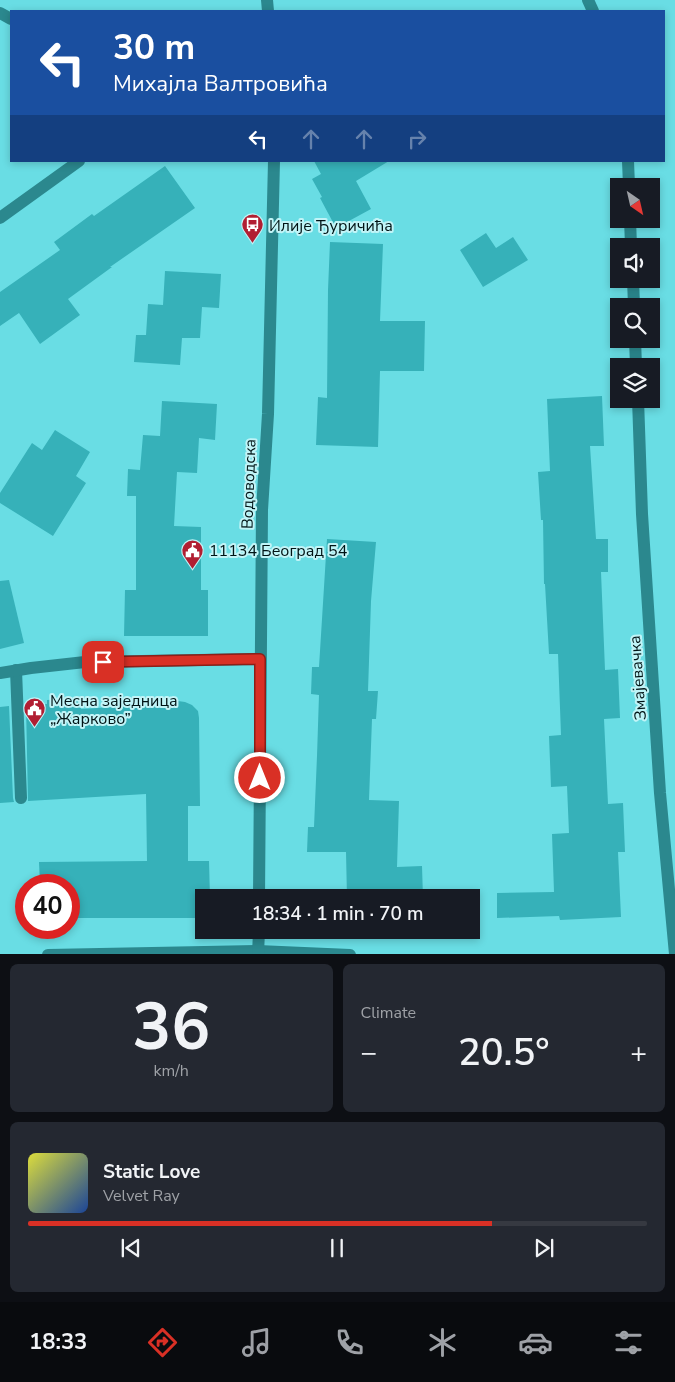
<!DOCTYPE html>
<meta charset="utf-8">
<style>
:root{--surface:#171b24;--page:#242831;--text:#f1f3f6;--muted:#9ea1a6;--line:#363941;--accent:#d93025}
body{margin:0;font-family:"Nunito Sans",sans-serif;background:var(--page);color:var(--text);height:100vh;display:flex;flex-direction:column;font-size:19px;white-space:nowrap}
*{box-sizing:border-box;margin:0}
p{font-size:16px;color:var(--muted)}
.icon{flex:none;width:28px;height:28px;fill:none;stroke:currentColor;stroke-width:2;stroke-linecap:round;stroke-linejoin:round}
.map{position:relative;height:954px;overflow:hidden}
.details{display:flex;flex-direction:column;gap:10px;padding:10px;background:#0d0f14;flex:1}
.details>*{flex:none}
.guide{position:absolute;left:10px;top:10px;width:655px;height:152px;border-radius:0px;box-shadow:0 2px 8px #0003;background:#1a4fa0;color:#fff;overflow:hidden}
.needle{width:32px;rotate:146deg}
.tools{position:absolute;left:610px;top:178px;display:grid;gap:10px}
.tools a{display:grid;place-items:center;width:50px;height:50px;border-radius:0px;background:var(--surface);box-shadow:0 2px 8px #0003;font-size:25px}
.speed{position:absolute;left:15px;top:874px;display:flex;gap:10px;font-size:25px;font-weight:700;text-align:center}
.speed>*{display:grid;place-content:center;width:65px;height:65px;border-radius:50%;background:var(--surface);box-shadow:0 2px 8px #0003;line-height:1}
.speed .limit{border:8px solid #d22;background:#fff;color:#111}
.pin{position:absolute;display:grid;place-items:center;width:42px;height:42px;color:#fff;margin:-21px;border-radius:10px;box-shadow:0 2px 8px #0006}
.me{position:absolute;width:55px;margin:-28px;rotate:0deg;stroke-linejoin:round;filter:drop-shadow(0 0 4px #0008)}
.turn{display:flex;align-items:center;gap:18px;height:105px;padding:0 20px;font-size:22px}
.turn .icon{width:65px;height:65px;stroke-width:2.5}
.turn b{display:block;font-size:35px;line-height:42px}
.lanes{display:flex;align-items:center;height:48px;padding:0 20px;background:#0003;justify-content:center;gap:25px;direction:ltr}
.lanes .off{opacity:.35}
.big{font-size:38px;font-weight:600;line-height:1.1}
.details .card{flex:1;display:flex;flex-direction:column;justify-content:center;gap:8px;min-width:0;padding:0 18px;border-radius:8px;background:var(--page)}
.details .dial{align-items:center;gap:0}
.dial b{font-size:65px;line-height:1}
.song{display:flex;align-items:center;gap:15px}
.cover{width:60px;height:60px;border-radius:8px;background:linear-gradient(135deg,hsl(60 70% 55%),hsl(220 70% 35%))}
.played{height:5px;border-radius:2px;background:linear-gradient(90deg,var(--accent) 75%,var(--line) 75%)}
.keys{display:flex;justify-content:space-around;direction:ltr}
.heat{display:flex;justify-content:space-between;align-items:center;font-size:28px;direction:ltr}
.details .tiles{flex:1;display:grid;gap:10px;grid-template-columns:1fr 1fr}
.card:last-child{grid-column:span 2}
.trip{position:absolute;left:195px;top:889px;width:285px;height:50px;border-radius:0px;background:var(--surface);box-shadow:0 2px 8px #0003;font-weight:600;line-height:50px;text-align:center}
.dock{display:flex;height:80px;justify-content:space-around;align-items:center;background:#090b0e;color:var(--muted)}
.dock .icon{width:35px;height:35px}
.dock .selected{color:var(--accent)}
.dock b{font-size:22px;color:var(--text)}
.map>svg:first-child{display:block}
.building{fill:#36b1b9}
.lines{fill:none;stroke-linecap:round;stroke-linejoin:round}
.minor{stroke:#2b888e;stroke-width:12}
.route-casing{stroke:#8d1f18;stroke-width:12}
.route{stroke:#d93025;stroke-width:9}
.labels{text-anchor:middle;stroke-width:4;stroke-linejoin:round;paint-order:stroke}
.poi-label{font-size:16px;fill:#001315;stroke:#c1f4f7;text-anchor:start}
.street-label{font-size:16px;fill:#001315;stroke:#c1f4f7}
</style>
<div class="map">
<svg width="675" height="955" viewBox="0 0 675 955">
<rect width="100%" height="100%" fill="#69dde4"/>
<!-- building -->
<g class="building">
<polygon points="314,161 389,161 356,181 371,209 336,228 320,198 322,197 312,179 321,174"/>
<polygon points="165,166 195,208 110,267 112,267 68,299 80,315 40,344 19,313 0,326 0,292 60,250 54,242 92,214 94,216"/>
<polygon points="486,233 496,248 513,237 528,260 483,287 460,250"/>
<polygon points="330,242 383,244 380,321 425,321 424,371 380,371 378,447 316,445 318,397 327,398 328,290"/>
<polygon points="165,271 221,274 219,308 202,307 200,338 182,338 180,365 134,362 136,335 146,335 148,304 163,305"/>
<polygon points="602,396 604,446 590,446 596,539 608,539 608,572 601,572 605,670 618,669 620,718 604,719 608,804 623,803 625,852 618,852 621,917 560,920 559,916 497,918 497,893 554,892 552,834 569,833 567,786 551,787 549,736 561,735 558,654 549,654 545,584 544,584 543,520 541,520 538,472 550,471 547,399"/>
<polygon points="162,401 217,404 215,440 199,438 197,473 177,472 174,526 201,527 201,590 208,590 208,636 124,636 125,590 136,590 136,496 127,496 128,469 140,470 143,435 160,436"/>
<polygon points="55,430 90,452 76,476 86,483 53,536 0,503 0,493 32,443 42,450"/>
<polygon points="327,539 376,542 371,601 368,691 378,691 376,719 372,719 369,800 399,801 397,867 422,866 423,898 347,898 346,852 307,852 308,827 314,827 317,756 319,695 311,694 312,667 319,667"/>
<polygon points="9,580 24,643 0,649 0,581"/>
<polygon points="80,698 81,709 146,705 146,701 178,701 185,702 192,705 198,711 199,718 200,806 188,806 188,861 209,861 210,898 204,898 204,918 69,918 69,885 40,885 39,862 147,861 146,794 28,801 26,705 47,704 47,700"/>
<polygon points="9,706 13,798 14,802 0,803 0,707"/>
</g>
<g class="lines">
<!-- minor -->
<g class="minor">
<polyline points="267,0 268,11"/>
<polyline points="588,0 593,11"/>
<polyline points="0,13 11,19"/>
<polyline points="628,161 629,186"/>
<polyline points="0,218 79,161"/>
<polyline points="630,219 631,246"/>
<polyline points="633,279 634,306"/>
<polyline points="635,339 636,366"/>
<polyline points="638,399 642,514 660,793 675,954"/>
<polyline points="16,670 21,798"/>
<polyline points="0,673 31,668 85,662 260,659"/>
<polyline points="259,898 262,510 268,414 274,161"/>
<polyline points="48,955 258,951 350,955"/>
<polyline points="258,955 259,930"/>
</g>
</g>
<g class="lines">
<defs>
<polyline id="route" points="103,662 260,659 260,778"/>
</defs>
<!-- route casing -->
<use href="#route" class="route-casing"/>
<!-- route -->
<use href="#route" class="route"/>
</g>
<!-- icons -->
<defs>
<symbol id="bus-pin" viewBox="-11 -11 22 30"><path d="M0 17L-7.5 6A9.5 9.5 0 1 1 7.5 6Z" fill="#b11e32" stroke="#c1f4f7"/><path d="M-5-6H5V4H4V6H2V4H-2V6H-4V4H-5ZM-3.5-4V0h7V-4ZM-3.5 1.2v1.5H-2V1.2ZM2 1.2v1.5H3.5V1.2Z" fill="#fff"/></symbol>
<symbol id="civic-pin" viewBox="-11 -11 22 30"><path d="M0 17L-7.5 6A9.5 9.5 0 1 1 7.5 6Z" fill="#b11e32" stroke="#c1f4f7"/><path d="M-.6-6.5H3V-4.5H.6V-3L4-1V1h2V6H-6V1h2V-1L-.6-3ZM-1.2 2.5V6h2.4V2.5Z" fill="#fff"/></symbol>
</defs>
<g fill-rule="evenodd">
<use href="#bus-pin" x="240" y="212" width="25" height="34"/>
<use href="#civic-pin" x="180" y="538" width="25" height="34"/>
<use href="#civic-pin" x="22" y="696" width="25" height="34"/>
</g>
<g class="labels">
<!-- poi labels -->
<g class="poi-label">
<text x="269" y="231">Илије Ђуричића</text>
<text x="209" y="556">11134 Београд 54</text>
<text x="50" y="706">Месна заједница<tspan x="50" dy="18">„Жарково”</tspan></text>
</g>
<!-- street labels -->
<g class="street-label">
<text transform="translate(248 484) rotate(-88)" y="6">Водоводска</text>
<text transform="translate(637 678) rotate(-94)" y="6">Змајевачка</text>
</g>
</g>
</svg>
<div class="tools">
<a><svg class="needle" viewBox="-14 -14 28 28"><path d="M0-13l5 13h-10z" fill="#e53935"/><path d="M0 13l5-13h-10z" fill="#9ea1a6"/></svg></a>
<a><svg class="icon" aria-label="sound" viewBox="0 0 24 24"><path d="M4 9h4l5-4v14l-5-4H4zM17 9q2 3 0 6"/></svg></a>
<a><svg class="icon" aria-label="search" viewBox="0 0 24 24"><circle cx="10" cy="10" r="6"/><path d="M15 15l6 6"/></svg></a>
<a><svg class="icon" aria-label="layers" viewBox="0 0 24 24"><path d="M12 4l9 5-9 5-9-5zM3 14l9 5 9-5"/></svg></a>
</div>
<div class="speed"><div class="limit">40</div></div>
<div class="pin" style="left:103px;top:662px;background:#d93025"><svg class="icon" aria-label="arrive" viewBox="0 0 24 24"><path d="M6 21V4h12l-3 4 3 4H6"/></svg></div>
<svg class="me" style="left:260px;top:778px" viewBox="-20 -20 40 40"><circle r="17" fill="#d93025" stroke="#fff" stroke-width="3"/><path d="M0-11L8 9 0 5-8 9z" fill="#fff"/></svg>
<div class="trip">18:34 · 1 min · 70 m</div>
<div class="guide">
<div class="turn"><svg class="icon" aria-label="left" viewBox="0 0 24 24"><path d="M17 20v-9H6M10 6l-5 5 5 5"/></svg><div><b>30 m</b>Михајла Валтровића</div></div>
<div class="lanes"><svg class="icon" aria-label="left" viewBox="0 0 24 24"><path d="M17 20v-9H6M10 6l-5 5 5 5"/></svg><svg class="icon off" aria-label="ahead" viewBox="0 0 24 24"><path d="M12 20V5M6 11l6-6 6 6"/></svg><svg class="icon off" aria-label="ahead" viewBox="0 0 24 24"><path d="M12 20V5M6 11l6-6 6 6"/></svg><svg class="icon off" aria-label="right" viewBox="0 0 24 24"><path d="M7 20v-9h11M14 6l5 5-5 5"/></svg></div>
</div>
</div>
<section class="details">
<div class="tiles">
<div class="card dial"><b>36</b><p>km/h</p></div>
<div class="card"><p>Climate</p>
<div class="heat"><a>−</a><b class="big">20.5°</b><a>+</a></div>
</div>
<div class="card">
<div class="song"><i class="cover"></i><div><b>Static Love</b><p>Velvet Ray</p></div></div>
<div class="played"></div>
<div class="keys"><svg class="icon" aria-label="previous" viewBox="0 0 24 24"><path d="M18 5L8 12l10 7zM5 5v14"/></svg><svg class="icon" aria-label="pause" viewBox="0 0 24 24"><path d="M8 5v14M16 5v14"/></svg><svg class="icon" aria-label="next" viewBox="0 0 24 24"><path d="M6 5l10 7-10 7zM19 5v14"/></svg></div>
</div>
</div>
</section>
<nav class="dock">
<b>18:33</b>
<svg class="icon selected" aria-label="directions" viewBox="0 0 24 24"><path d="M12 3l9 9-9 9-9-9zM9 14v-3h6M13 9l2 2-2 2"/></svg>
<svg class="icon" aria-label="music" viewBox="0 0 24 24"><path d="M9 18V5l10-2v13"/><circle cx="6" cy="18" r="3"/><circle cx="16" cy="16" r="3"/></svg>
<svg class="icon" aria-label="phone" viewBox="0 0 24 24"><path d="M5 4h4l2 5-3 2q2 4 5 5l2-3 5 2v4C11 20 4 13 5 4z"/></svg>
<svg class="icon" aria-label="climate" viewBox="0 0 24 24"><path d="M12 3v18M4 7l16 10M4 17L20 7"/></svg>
<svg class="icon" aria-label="car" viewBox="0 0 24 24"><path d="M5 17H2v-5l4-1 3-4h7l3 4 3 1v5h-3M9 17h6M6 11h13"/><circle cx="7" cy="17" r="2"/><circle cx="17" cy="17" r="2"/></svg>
<svg class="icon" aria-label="filters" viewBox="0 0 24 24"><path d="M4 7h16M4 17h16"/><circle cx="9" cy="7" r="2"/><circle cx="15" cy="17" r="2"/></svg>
</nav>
